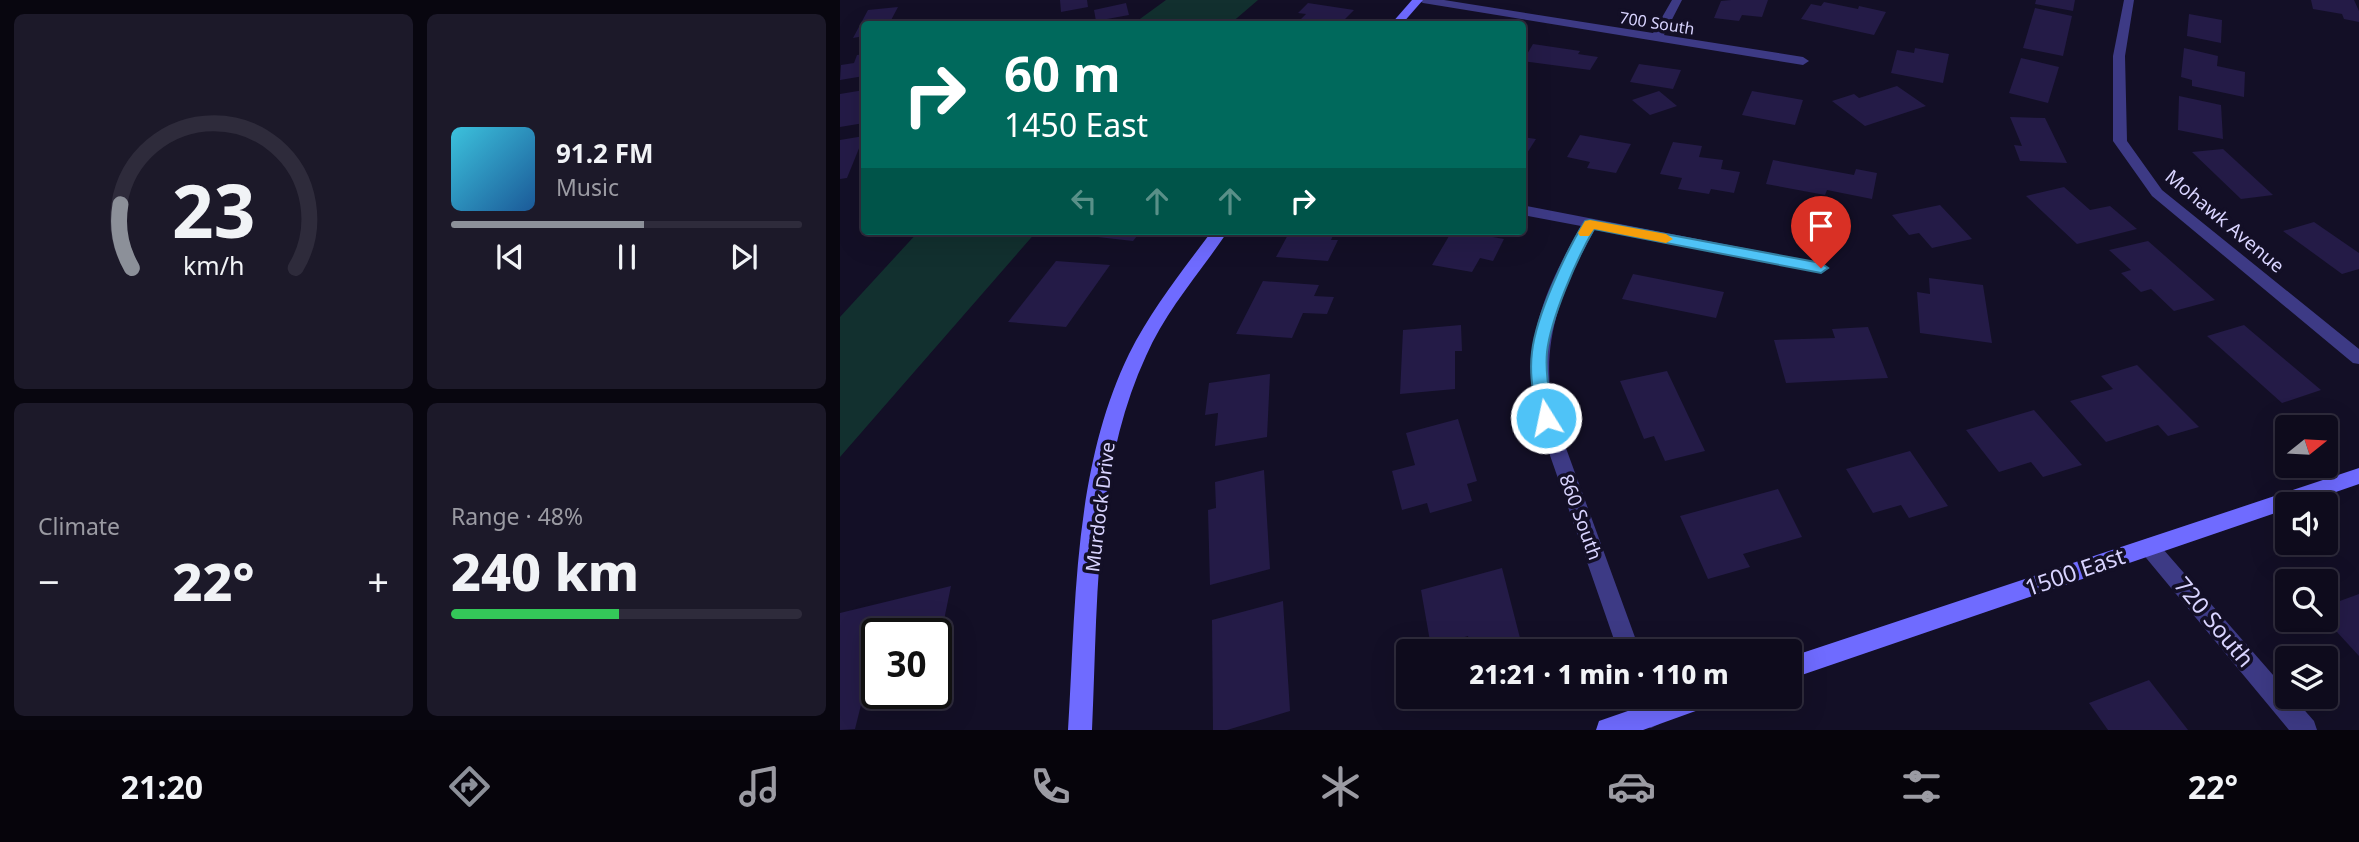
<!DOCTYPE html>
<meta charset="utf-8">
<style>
:root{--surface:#0e0b1c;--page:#1c1929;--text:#f1f3f6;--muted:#9b9ba3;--line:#2e2b3b;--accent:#8c9099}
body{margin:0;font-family:"Noto Sans",sans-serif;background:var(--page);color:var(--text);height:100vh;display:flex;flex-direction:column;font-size:26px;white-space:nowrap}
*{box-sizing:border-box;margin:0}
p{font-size:23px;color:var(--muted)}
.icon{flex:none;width:38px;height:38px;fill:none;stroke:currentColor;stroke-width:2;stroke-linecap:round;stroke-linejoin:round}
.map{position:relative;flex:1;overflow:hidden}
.details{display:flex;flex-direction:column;gap:14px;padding:14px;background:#08060f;width:840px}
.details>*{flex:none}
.banner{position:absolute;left:21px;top:21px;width:665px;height:214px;border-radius:7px;box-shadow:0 7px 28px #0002,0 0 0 2px var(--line);background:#00695c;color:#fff;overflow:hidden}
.needle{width:46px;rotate:72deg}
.tools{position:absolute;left:1435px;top:415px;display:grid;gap:14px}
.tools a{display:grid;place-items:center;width:63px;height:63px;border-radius:7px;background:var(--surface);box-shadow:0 7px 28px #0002,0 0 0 2px var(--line);font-size:35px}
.speed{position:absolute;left:21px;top:618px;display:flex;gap:14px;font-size:35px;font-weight:700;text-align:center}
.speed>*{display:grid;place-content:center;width:91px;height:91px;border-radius:50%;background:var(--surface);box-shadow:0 7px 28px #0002,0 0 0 2px var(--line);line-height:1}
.speed .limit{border:4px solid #111;border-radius:10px;background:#fff;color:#111}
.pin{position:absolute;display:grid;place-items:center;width:60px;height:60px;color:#fff;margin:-72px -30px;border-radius:50% 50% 50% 0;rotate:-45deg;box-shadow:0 0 7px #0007}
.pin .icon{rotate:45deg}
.me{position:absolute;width:77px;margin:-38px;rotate:350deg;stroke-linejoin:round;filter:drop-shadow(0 0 5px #0008)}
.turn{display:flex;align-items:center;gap:24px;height:147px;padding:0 28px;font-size:32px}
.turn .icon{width:91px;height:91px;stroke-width:2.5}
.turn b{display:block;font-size:49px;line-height:60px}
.lanes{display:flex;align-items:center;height:66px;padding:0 28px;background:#0003;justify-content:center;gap:35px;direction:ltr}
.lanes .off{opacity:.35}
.big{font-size:52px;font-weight:800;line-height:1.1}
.details .widget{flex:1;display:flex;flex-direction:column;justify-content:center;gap:10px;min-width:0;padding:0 24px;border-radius:10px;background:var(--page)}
.details .dial{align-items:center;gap:0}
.dial svg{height:182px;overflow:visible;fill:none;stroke:var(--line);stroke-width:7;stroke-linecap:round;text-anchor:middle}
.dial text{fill:var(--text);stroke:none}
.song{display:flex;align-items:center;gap:21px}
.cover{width:84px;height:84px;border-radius:10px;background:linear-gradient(135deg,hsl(190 70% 55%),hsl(210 70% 35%))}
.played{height:7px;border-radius:4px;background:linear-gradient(90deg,var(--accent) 55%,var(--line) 55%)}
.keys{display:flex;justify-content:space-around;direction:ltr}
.heat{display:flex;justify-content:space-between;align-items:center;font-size:38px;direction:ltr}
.charge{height:10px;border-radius:5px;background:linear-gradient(90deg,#34c759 48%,var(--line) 0)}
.details .tiles{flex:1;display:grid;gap:14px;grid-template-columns:repeat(2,1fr)}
.trip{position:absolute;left:556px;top:639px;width:406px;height:70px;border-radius:7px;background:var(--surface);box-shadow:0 7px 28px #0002,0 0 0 2px var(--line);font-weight:800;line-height:70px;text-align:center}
.dock{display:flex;height:112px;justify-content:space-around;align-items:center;background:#06040b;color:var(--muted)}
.dock .icon{width:49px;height:49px}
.dock .on{color:var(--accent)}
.dock b{font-size:32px;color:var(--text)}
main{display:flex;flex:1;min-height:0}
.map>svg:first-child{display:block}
.green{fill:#12302f}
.building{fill:#241b47}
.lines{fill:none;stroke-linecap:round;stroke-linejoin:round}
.street{fill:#3d3a85;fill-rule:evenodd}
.secondary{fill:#6f6bff;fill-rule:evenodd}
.route{fill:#4fc3f7;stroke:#337fa1;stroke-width:2}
.slow{fill:#f59e0b}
.labels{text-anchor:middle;stroke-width:7;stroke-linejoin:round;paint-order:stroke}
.far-street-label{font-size:16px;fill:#d9d4ff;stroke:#130f26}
.street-label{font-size:19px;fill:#d9d4ff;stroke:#130f26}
.near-street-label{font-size:23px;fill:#d9d4ff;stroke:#130f26}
</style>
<main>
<section class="details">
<div class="tiles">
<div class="widget dial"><svg viewBox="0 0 100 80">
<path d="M14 69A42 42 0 1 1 86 69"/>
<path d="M14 69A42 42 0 0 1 9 41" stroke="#8c9099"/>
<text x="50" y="56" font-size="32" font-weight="700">23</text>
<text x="50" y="72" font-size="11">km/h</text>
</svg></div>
<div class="widget">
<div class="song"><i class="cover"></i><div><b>91.2 FM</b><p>Music</p></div></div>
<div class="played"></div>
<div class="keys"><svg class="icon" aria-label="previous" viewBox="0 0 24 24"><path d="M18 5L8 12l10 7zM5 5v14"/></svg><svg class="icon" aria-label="pause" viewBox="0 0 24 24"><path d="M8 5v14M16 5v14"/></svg><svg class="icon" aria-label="next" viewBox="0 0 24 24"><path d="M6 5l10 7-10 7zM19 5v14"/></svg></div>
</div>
<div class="widget"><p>Climate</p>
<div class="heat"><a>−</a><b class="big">22°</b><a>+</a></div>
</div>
<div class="widget"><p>Range · 48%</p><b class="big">240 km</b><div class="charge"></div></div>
</div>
</section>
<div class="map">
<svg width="1519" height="730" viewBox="0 0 1519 730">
<rect width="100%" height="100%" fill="#130f26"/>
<!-- green -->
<g class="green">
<polygon points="326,0 418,0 390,24 293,24"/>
<polygon points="79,231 197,231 0,457 0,317"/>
</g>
<!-- building -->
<g class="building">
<polygon points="220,0 247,0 248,7 221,12"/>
<polygon points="891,0 928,0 922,17 902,15 899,21 874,18 881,1"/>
<polygon points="1196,0 1235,0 1233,11 1195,4"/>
<polygon points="1471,0 1514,0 1519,11 1519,22 1504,19 1502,14 1473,9"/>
<polygon points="984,2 1018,9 1019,6 1046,12 1034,35 961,19 971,4 981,6"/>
<polygon points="286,3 289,15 256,21 254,10"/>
<polygon points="468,3 514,10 503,21 492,20 488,24 457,23 466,14 458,13"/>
<polygon points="58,7 49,24 24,24 24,36 13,38 28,10"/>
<polygon points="1195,8 1232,16 1223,56 1183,48"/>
<polygon points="1349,14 1382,20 1381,43 1347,36"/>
<polygon points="693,44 740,51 738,54 758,57 750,70 683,61"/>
<polygon points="1075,48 1109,54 1103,83 1051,73 1057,50 1074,53"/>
<polygon points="1344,48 1378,56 1377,66 1405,72 1404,97 1352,86 1352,80 1341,77"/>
<polygon points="24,54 24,76 0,80 1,65 14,63 17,55"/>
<polygon points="1181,58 1219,67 1208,103 1169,93"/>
<polygon points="799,64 841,70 833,89 790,82"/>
<polygon points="1057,86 1086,106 1025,126 992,101 1014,94 1019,98"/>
<polygon points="24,90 24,123 0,127 0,94"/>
<polygon points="819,91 837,106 810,115 792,100"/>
<polygon points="912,91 963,100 955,125 902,115"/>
<polygon points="1339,96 1381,105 1383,139 1338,130"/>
<polygon points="1170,117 1205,118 1227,163 1180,161 1174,145 1182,146"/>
<polygon points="740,135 791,144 776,173 747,168 750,162 727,157"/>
<polygon points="24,136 7,178 0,179 0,140"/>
<polygon points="682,137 696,139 682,161"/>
<polygon points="833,142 862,146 859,157 883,160 881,169 900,172 894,193 871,189 869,194 838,189 842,178 820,174"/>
<polygon points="1383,149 1433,195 1401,199 1352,152"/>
<polygon points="933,160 1014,175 1016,169 1037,173 1032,199 987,190 985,195 926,184"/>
<polygon points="1224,187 1250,210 1270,206 1297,229 1237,244 1186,196"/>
<polygon points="1100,205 1132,239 1092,248 1079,233 1069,235 1052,215"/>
<polygon points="1474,222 1519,253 1519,269 1502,274 1443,231"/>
<polygon points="253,231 301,231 293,241 249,236"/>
<polygon points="450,231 495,231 491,240 498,240 488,261 436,257"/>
<polygon points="612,231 619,231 664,239 653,261 640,258 632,272 592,265"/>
<polygon points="1308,241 1375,300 1334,311 1311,289 1301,292 1281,273 1291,270 1269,250"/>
<polygon points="216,261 270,265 226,327 168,322"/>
<polygon points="793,274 884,292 876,318 782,299"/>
<polygon points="1089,278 1143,285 1152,343 1080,333 1077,292 1090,294"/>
<polygon points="423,281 479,285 474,296 494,297 487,314 463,313 452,338 396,334"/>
<polygon points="621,325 622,351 615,351 615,389 560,394 563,330"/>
<polygon points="1404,325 1481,390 1442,403 1367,336"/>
<polygon points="1028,327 1048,378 946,383 934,340 995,338 992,329"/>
<polygon points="1297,365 1359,427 1328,436 1318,425 1266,442 1230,401 1273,389 1261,376"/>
<polygon points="827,371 865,451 825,461 814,436 804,439 780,381"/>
<polygon points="430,374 427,437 375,446 378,413 365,415 369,383"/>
<polygon points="1194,410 1242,465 1203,477 1191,462 1159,472 1126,430"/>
<polygon points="618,419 637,481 627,484 632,501 590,513 587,503 562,510 552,471 575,465 566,433"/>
<polygon points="1070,451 1108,506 1069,518 1061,505 1033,513 1006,469"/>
<polygon points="424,470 430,569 370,585 368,510 376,508 375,482"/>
<polygon points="938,489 962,537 903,554 910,567 868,579 840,516"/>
<polygon points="662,568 680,638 635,651 631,651 628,636 591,647 581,590"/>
<polygon points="111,586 97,654 96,634 37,634 37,674 28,677 15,729 0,730 0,613"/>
<polygon points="1519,594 1519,656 1486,620 1486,606"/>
<polygon points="443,601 450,711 387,730 373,730 372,620"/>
<polygon points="1309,680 1348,730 1268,730 1249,703"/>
</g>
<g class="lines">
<!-- street -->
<g class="street">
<polygon points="578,0 604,0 813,33 832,0 842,0 824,35 963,57 969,61 963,65 583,3"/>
<polygon points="1284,0 1294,0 1285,56 1287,141 1322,190 1519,349 1519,364 1513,363 1312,196 1273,141 1273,56"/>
<path d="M682,205L981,263L989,268L981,273L755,229C720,292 698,346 715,418L800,651H778L697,418C680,344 705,289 741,226L682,215Z"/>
<polygon points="1309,538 1316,541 1447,691 1447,696 1452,696 1474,721 1477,730 1449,730 1302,553 1299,547 1302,541"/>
<polygon points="793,696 817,696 823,716 819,724 811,728 803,724"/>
</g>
<!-- secondary -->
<g class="secondary">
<polygon points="572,0 583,0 562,24 551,24"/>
<path d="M372,231H388C360,273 326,310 306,356C253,471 258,606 252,730H228C236,606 233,469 289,354C311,310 342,271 372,231Z"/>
<polygon points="1519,468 1519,484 1461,504 1447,504 1447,509 950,679 950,657"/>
<polygon points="831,696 879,696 875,704 803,730 756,730 759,721"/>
</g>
</g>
<!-- route -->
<path class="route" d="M750,220L981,263L988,268L981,273L754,229C736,260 711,318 707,352C705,375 710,396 714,418L712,422H700L697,418C694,396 689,375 692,352C696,316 725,253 745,221Z"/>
<!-- slow -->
<polygon class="slow" points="750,220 826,234 833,239 826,243 754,229 749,236 740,236 738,233 745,221"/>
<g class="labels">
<!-- far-street labels -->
<g class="far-street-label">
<text transform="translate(817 23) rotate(9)" y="6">700 South</text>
</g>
<!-- street labels -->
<g class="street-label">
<text transform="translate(1385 221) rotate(40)" y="7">Mohawk Avenue</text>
<text transform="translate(260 507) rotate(-83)" y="7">Murdock Drive</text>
<text transform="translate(741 517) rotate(70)" y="7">860 South</text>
</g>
<!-- near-street labels -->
<g class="near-street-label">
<text transform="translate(1235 572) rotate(-19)" y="8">1500 East</text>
<text transform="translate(1374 622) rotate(50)" y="8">720 South</text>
</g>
</g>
</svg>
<div class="tools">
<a><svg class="needle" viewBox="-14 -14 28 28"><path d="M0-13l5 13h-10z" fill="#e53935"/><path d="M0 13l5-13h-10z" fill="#9b9ba3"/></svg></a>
<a><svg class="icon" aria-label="sound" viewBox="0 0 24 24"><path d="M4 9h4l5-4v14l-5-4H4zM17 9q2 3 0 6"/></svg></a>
<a><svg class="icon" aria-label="search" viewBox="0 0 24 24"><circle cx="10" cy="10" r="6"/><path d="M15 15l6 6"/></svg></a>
<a><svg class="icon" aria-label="layers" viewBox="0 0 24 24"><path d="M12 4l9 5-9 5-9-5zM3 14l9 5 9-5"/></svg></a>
</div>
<div class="speed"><div class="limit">30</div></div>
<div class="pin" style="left:981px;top:268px;background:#d93025"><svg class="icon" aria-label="arrive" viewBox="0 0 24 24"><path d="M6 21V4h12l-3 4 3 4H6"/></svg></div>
<svg class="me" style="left:706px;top:418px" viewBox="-20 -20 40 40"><circle r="17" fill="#4fc3f7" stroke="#fff" stroke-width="3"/><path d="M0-11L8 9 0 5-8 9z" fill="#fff"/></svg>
<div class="trip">21:21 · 1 min · 110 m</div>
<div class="banner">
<div class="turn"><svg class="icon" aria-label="right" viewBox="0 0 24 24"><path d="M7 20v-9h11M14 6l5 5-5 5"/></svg><div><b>60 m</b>1450 East</div></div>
<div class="lanes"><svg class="icon off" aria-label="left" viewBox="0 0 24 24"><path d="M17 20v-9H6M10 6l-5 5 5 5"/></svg><svg class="icon off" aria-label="ahead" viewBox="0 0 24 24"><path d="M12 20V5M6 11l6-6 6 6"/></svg><svg class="icon off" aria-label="ahead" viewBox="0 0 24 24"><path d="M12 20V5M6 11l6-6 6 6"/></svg><svg class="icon" aria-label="right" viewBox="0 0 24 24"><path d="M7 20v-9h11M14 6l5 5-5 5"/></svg></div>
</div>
</div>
</main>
<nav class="dock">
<b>21:20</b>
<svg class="icon on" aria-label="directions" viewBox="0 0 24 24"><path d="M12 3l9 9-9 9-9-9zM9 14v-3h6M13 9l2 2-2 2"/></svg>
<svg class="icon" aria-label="music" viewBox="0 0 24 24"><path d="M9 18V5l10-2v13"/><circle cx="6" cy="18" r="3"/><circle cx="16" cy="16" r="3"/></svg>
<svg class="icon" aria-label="phone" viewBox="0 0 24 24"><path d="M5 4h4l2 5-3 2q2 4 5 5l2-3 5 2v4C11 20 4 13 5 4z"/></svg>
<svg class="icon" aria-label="climate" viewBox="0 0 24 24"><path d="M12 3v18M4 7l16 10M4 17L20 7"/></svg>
<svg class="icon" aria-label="car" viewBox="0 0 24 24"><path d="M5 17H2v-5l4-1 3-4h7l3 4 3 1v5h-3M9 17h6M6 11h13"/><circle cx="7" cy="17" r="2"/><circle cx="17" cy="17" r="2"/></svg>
<svg class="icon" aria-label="filters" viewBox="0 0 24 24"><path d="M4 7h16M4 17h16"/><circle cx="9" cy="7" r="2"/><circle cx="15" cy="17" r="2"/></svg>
<b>22°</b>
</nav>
